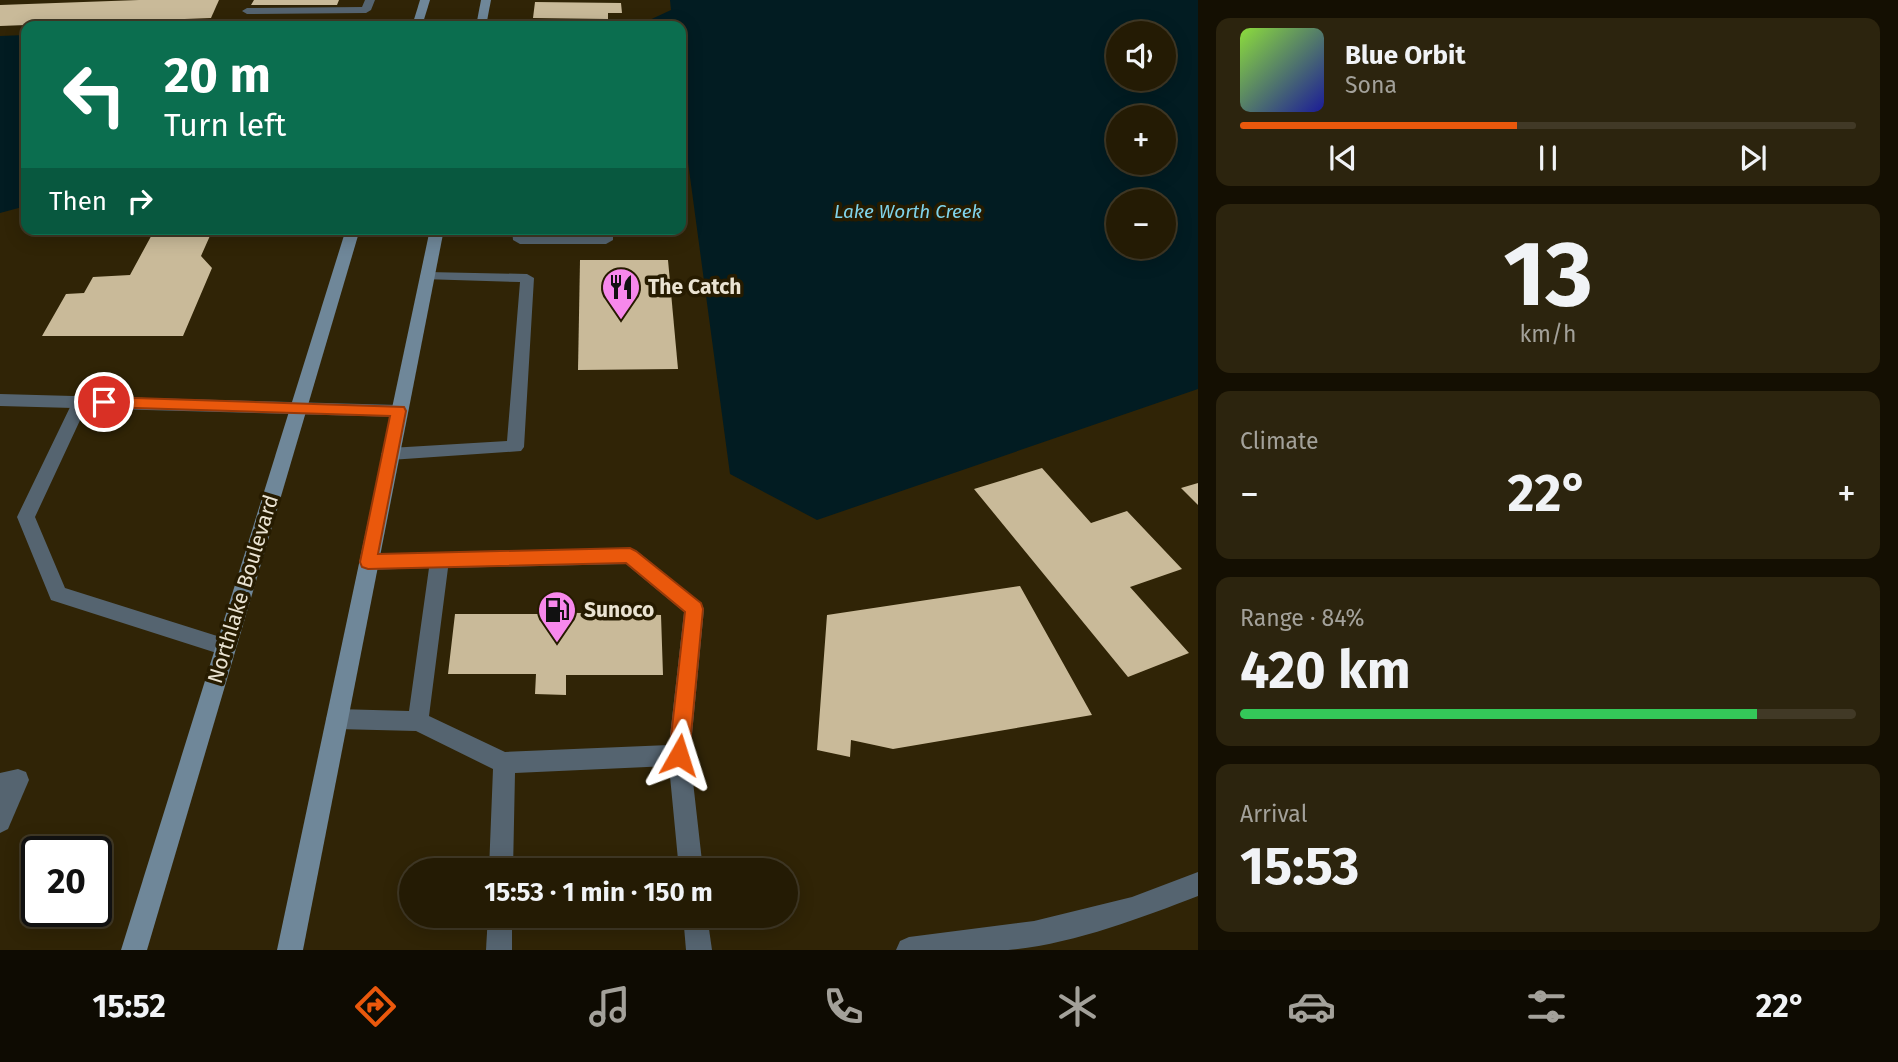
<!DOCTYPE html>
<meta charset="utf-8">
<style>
:root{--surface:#241b04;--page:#2c240e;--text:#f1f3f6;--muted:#a3a19a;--line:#413926;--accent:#ea580c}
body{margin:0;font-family:"Fira Sans",sans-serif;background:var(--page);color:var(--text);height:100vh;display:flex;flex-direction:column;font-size:26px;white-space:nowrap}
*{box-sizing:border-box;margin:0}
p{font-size:23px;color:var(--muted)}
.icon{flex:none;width:38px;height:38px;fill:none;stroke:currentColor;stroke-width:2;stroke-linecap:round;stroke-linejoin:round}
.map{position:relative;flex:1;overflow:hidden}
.sheet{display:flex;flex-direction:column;gap:18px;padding:18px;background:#140f02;width:700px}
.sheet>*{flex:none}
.top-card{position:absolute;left:21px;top:21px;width:665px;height:214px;border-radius:14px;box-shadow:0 4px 18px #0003,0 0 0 2px var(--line);background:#0b6e4f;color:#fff;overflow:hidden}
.tools{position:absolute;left:1106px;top:21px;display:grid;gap:14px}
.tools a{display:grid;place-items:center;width:70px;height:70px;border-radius:50%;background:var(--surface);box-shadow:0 4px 18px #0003,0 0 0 2px var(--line);font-size:35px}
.speed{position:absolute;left:21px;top:836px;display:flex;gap:14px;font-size:35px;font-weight:700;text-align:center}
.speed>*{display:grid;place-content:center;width:91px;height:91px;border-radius:50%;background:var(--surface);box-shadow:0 4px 18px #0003,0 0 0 2px var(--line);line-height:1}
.speed .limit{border:4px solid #111;border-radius:10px;background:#fff;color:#111}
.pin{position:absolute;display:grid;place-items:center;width:60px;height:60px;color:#fff;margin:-30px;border:4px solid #fff;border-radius:50%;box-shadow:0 2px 7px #0007}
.me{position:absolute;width:77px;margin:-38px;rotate:6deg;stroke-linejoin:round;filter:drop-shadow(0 0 5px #0008)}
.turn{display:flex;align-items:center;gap:24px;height:147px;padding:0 28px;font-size:32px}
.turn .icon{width:91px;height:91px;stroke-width:2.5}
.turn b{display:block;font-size:49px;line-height:60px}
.then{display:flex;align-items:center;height:66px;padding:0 28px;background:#0003;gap:14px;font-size:26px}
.big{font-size:52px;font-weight:700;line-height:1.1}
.sheet .card{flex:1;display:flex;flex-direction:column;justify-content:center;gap:10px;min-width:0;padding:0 24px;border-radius:14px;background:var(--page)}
.sheet .dial{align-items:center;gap:0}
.dial b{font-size:91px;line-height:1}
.song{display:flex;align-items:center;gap:21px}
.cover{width:84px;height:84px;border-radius:10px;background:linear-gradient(135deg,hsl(90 70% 55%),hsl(240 70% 35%))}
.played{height:7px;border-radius:4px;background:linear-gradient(90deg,var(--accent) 45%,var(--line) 45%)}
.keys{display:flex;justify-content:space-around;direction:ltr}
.heat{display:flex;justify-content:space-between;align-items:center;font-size:38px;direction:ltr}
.charge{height:10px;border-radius:5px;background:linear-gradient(90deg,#34c759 84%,var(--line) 0)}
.trip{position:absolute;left:399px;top:858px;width:399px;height:70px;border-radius:35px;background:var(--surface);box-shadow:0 4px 18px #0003,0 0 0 2px var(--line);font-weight:700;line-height:70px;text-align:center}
.tabs{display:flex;height:112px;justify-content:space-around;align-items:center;background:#0e0b02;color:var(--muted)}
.tabs .icon{width:49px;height:49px}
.tabs .current{color:var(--accent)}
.tabs b{font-size:32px;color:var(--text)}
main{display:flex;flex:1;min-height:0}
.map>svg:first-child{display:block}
.water{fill:#021c22;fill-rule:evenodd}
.building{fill:#c9ba99}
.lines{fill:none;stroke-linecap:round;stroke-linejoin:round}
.lane{fill:#556470;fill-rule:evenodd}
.street{fill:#556470;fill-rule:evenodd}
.secondary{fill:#6f8799;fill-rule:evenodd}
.route{fill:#ea580c;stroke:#983908;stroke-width:2}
.labels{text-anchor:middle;stroke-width:7;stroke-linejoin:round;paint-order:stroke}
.far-water-label{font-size:19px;font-style:italic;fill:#7fd3ea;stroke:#261b00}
.poi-label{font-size:21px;font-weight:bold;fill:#eae3d2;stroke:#261b00;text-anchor:start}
.street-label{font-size:21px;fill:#eae3d2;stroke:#261b00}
</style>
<main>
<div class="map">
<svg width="1198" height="950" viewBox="0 0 1198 950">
<rect width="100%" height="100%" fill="#302406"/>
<!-- water -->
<g class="water">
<path d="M670,0H1198V389L817,520L730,474L681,110V26H529L531,22L643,23L671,10ZM1118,33H1164V79H1118ZM1118,117H1164V163H1118ZM1118,201H1164V247H1118Z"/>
<polygon points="26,35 26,206 0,213 0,36"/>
</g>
<!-- building -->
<g class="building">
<polygon points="139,0 219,0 211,18 0,26 0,5"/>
<polygon points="254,0 339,0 337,5 251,5"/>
<polygon points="535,2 621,3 622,13 608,13 608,19 533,18"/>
<polygon points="155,229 213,229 201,256 212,268 183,336 42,336 66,294 84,293 93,277 130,275"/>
<polygon points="580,260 668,260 678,369 578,370"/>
<polygon points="1042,468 1091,523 1127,511 1182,569 1130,587 1189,653 1128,677 974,489"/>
<polygon points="1198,483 1198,505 1181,488"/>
<polygon points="1020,586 1092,715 893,749 851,740 850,757 817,750 827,615"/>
<polygon points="539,612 661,615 663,675 566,675 566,695 535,694 536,674 448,674 455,614 539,614"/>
</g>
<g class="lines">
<!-- lane -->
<g class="lane">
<polygon points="365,0 375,0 371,10 366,13 247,14 242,11 247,8 362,7"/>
<polygon points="512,229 526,229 526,236 599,236 599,229 613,229 613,240 606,244 520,244 513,240"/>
<polygon points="427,272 527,274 534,278 524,447 521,451 390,460 384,458 381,454 384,450 390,448 507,441 520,282 422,279 420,276"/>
<polygon points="81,395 89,401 35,517 65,588 233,641 236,647 233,653 226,656 51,600 17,517 73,401"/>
<path d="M630,548L637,551L701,603L704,609L690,755L703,870H679L669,766L515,773L513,870H489L493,769L416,731L337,729L329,726L326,719L329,712L337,709L409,711L429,568L368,570L361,567L359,562L361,557L368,554ZM626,564L684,612L669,745L505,752L429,716L448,568Z"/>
<polygon points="18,769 26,772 29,780 8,829 0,833 0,773"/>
<polygon points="488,915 512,915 512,950 486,950"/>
<polygon points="683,915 707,915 712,950 686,950"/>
</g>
<!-- street -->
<g class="street">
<polygon points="0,394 399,405 407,411 399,417 0,406"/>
<path d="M1198,872V896C1141,918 1070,945 1008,950C971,950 933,950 896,950L900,941L909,937L1034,921L1132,897Z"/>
</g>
<!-- secondary -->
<g class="secondary">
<polygon points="420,0 430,0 422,26 412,26"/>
<polygon points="481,0 491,0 486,26 476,26"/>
<polygon points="346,229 360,229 147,950 121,950"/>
<polygon points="430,229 444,229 303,950 277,950"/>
</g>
</g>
<!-- route -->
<polygon class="route" points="104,397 404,407 406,411 378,554 630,548 636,551 701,603 703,609 689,755 686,762 679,765 672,762 669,755 685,612 626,563 368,569 362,567 360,562 390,416 104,407 97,402"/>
<!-- icons -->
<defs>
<symbol id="restaurant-pin" viewBox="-11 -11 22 30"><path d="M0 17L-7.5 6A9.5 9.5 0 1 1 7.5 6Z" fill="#f788ec" stroke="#261b00"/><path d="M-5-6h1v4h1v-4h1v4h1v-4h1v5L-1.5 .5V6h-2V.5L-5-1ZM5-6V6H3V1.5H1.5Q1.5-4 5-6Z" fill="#111"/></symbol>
<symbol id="fuel-pin" viewBox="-11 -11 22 30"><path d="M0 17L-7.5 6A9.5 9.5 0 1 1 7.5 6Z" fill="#f788ec" stroke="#261b00"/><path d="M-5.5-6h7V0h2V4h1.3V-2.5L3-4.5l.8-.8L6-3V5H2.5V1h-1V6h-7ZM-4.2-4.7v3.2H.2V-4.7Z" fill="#111"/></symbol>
</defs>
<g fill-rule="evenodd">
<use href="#restaurant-pin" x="599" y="265" width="44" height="60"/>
<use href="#fuel-pin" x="535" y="588" width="44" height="60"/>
</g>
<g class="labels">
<!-- far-water labels -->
<g class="far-water-label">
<text x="908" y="218">Lake Worth Creek</text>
</g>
<!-- poi labels -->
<g class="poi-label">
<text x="648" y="294">The Catch</text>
<text x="584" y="617">Sunoco</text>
</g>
<!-- street labels -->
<g class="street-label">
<text transform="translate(243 589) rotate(-73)" y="7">Northlake Boulevard</text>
</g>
</g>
</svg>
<div class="tools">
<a><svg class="icon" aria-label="sound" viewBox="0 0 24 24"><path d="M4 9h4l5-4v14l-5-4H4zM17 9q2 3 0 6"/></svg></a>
<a>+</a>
<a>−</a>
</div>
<div class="speed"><div class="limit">20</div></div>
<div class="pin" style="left:104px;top:402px;background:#d93025"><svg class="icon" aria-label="arrive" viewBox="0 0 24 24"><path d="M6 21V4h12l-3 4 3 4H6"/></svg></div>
<svg class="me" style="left:679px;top:755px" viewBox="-20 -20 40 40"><path d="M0-17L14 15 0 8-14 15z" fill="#ea580c" stroke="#fff" stroke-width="4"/></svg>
<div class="trip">15:53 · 1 min · 150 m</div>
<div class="top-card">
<div class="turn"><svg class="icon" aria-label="left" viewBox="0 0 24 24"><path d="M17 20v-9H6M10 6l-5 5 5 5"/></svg><div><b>20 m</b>Turn left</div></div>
<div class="then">Then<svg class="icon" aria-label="right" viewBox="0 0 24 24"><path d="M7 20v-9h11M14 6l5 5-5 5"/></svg></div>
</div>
</div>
<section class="sheet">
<div class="card">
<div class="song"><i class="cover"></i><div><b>Blue Orbit</b><p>Sona</p></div></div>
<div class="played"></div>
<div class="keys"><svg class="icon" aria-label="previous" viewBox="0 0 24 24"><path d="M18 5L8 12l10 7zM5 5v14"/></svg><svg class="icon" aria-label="pause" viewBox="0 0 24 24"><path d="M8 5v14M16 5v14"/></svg><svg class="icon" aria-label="next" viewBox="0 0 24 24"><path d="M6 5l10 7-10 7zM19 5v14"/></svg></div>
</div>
<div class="card dial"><b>13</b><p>km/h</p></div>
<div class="card"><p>Climate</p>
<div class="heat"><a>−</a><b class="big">22°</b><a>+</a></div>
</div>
<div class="card"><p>Range · 84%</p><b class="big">420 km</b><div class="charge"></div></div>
<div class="card"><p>Arrival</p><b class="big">15:53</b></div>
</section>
</main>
<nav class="tabs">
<b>15:52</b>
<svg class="icon current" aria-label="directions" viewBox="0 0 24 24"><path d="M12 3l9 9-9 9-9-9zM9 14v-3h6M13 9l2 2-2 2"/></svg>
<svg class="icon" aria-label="music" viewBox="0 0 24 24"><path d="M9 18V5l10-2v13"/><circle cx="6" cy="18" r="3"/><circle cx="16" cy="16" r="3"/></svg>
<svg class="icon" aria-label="phone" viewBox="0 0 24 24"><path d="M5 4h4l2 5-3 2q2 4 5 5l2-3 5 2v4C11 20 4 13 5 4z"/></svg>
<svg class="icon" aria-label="climate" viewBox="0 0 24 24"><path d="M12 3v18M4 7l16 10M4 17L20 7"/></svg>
<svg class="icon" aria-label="car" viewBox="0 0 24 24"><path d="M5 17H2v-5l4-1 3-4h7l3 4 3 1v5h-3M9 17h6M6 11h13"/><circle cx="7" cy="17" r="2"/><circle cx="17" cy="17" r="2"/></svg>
<svg class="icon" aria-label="filters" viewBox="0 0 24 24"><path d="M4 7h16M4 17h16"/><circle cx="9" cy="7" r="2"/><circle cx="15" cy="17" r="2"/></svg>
<b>22°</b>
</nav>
